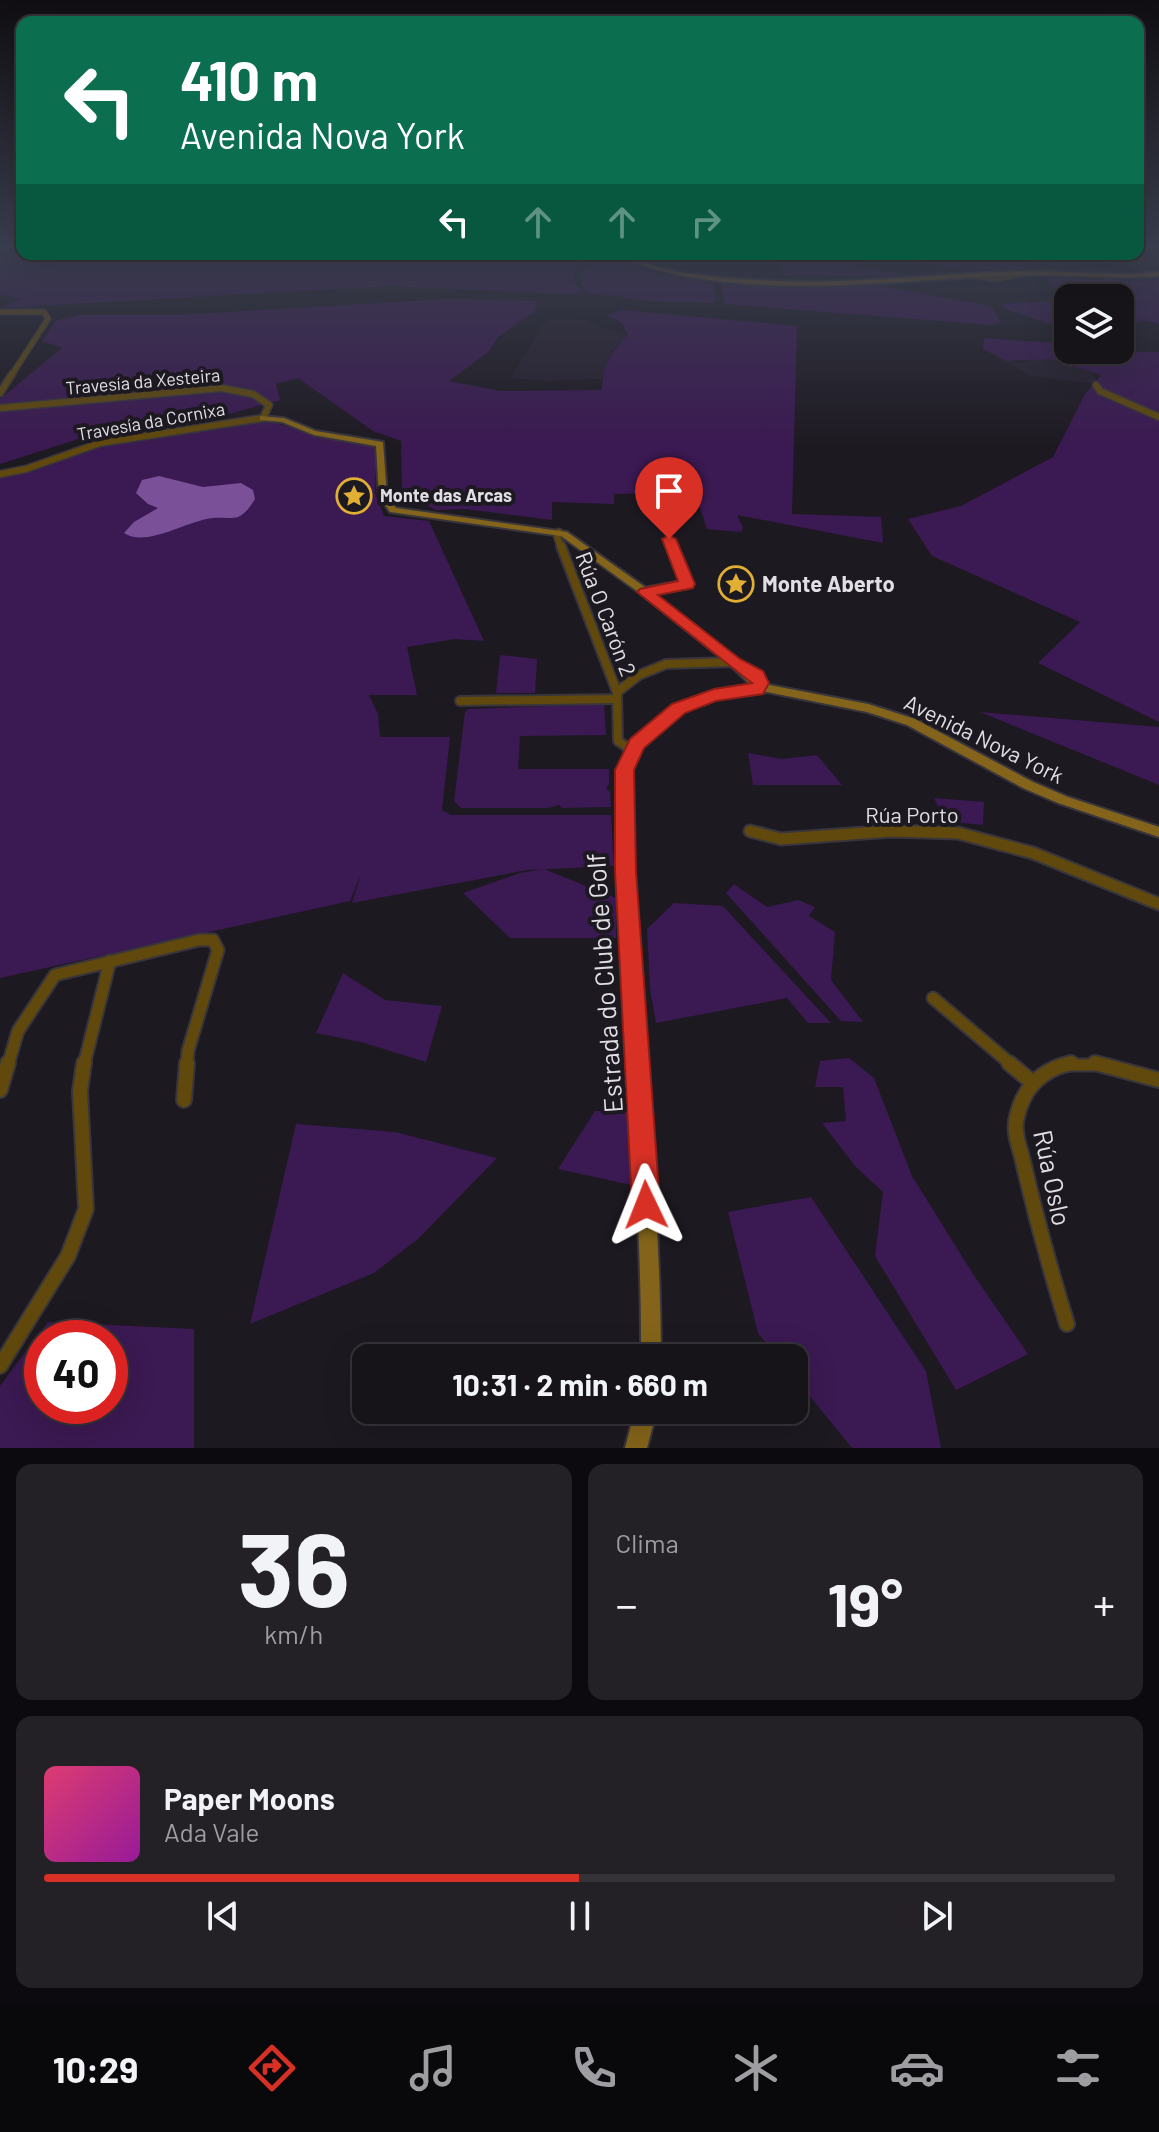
<!DOCTYPE html>
<html lang="es">
<meta charset="utf-8">
<style>
:root{--surface:#161319;--page:#232026;--text:#f1f3f6;--muted:#9e9ea2;--line:#353238;--accent:#d93025}
body{margin:0;font-family:Barlow,sans-serif;background:var(--page);color:var(--text);height:100vh;display:flex;flex-direction:column;font-size:30px;white-space:nowrap}
*{box-sizing:border-box;margin:0}
p{font-size:26px;color:var(--muted)}
.icon{flex:none;width:44px;height:44px;fill:none;stroke:currentColor;stroke-width:2;stroke-linecap:round;stroke-linejoin:round}
.map{position:relative;height:1448px;overflow:hidden}
.details{display:flex;flex-direction:column;gap:16px;padding:16px;background:#0c0a0e;flex:1}
.details>*{flex:none}
.top-card{position:absolute;left:16px;top:16px;width:1128px;height:244px;border-radius:16px;box-shadow:0 8px 32px #0002,0 0 0 2px var(--line);background:#0b6e4f;color:#fff;overflow:hidden}
.tools{position:absolute;left:1054px;top:284px;display:grid;gap:16px}
.tools a{display:grid;place-items:center;width:80px;height:80px;border-radius:16px;background:var(--surface);box-shadow:0 8px 32px #0002,0 0 0 2px var(--line);font-size:40px}
.speed{position:absolute;left:24px;top:1320px;display:flex;gap:16px;font-size:40px;font-weight:700;text-align:center}
.speed>*{display:grid;place-content:center;width:104px;height:104px;border-radius:50%;background:var(--surface);box-shadow:0 8px 32px #0002,0 0 0 2px var(--line);line-height:1}
.speed .limit{border:12px solid #d22;background:#fff;color:#111}
.pin{position:absolute;display:grid;place-items:center;width:68px;height:68px;color:#fff;margin:-82px -34px;border-radius:50% 50% 50% 0;rotate:-45deg;box-shadow:0 0 8px #0007}
.pin .icon{rotate:45deg}
.me{position:absolute;width:88px;margin:-44px;rotate:358deg;stroke-linejoin:round;filter:drop-shadow(0 0 6px #0008)}
.turn{display:flex;align-items:center;gap:28px;height:168px;padding:0 32px;font-size:36px}
.turn .icon{width:104px;height:104px;stroke-width:2.5}
.turn b{display:block;font-size:56px;line-height:68px}
.lanes{display:flex;align-items:center;height:76px;padding:0 32px;background:#0003;justify-content:center;gap:40px;direction:ltr}
.lanes .off{opacity:.35}
.big{font-size:60px;font-weight:700;line-height:1.1}
.details .widget{flex:1;display:flex;flex-direction:column;justify-content:center;gap:12px;min-width:0;padding:0 28px;border-radius:16px;background:var(--page)}
.details .dial{align-items:center;gap:0}
.dial b{font-size:104px;line-height:1}
.song{display:flex;align-items:center;gap:24px}
.cover{width:96px;height:96px;border-radius:12px;background:linear-gradient(135deg,hsl(340 70% 55%),hsl(300 70% 35%))}
.played{height:8px;border-radius:4px;background:linear-gradient(90deg,var(--accent) 50%,var(--line) 50%)}
.keys{display:flex;justify-content:space-around;direction:ltr}
.heat{display:flex;justify-content:space-between;align-items:center;font-size:44px;direction:ltr}
.details .tiles{flex:1;display:grid;gap:16px;grid-template-columns:1fr 1fr}
.widget:last-child{grid-column:span 2}
.trip{position:absolute;left:352px;top:1344px;width:456px;height:80px;border-radius:16px;background:var(--surface);box-shadow:0 8px 32px #0002,0 0 0 2px var(--line);font-weight:700;line-height:80px;text-align:center}
.tabs{display:flex;height:128px;justify-content:space-around;align-items:center;background:#09080a;color:var(--muted)}
.tabs .icon{width:56px;height:56px}
.tabs .selected{color:var(--accent)}
.tabs b{font-size:36px;color:var(--text)}
.map>svg:first-child{display:block}
.built{fill:#261e2c}
.green{fill:#3b1952;fill-rule:evenodd}
.water{fill:#7a5199}
.lines{fill:none;stroke-linecap:round;stroke-linejoin:round}
.street-far4-casing{stroke:#38353c;stroke-width:7}
.street-far3-casing{stroke:#38353c;stroke-width:9}
.street-far2-casing{stroke:#38353c;stroke-width:12}
.street-far1-casing{stroke:#38353c;stroke-width:15}
.street-casing{stroke:#38353c;stroke-width:18}
.secondary-casing{stroke:#38353c;stroke-width:4}
.street-far4{stroke:#61490d;stroke-width:5}
.street-far3{stroke:#61490d;stroke-width:6}
.street-far2{stroke:#61490d;stroke-width:8}
.street-far1{stroke:#61490d;stroke-width:11}
.street{stroke:#61490d;stroke-width:14}
.secondary{fill:#83641a;fill-rule:evenodd}
.route{fill:#d93025;stroke:#8d1f18;stroke-width:2}
.labels{text-anchor:middle;stroke-width:8;stroke-linejoin:round;paint-order:stroke}
.far-street-label{font-size:18px;fill:#e1dee4;stroke:#1d1921}
.far-poi-label{font-size:18px;font-weight:bold;fill:#e1dee4;stroke:#1d1921;text-anchor:start}
.poi-label{font-size:22px;font-weight:bold;fill:#e1dee4;stroke:#1d1921;text-anchor:start}
.street-label{font-size:22px;fill:#e1dee4;stroke:#1d1921}
.near-street-label{font-size:26px;fill:#e1dee4;stroke:#1d1921}
</style>
<div class="map">
<svg width="1159" height="1448" viewBox="0 0 1159 1448">
<rect width="100%" height="100%" fill="#1d1921"/>
<!-- built -->
<g class="built">
<polygon points="1063,254 1125,254 1153,273 1046,272"/>
<polygon points="550,319 586,320 599,327 628,335 612,350 602,379 546,381 511,378 544,323"/>
<polygon points="1042,357 1090,371 1100,384 1031,376 997,358 1019,363"/>
</g>
<!-- green -->
<g class="green">
<polygon points="0,245 22,245 22,254 572,254 580,263 573,279 583,295 390,286 0,308 21,299 0,294"/>
<polygon points="582,254 603,254 662,275 714,284 715,303 651,301 588,293 581,283 580,273 586,267"/>
<polygon points="759,254 873,254 858,268 919,277 784,275 772,256"/>
<polygon points="890,254 1038,254 1019,270 947,268"/>
<polygon points="1047,278 1141,281 1159,278 1159,324 1144,320 1120,329 1120,298 1068,298 1068,330 1003,308 1003,304 1063,300"/>
<polygon points="843,282 865,283 990,306 1001,321 993,325 725,304 721,284 809,286"/>
<path d="M448,299L537,301L534,312L498,337L488,352L449,381L500,391L602,390C602,367 612,350 628,335L622,323L606,315L621,310L797,326L792,514L881,517L883,543L737,515L743,528L741,532L707,529L695,493L614,494V504L552,502V520L465,509L436,510L402,494L401,441L373,431L298,378L276,384L280,400L217,417L94,434L0,464V399L62,348L42,341L57,320L81,315H179Z"/>
<polygon points="984,338 1068,344 1068,350 1159,352 1159,722 1038,663 1080,622 932,556 908,519 961,506 1053,457 1085,394 1101,375 1050,359 1007,361 983,349"/>
<polygon points="265,420 326,438 370,442 376,447 375,493 384,516 429,521 484,641 455,639 407,647 417,695 369,695 378,714 380,737 450,737 442,810 451,815 611,815 614,866 527,870 352,903 361,874 350,901 0,978 0,478 51,464 85,449"/>
<polygon points="500,655 537,659 535,693 496,693"/>
<polygon points="604,704 606,735 520,736 518,769 609,769 609,784 606,788 610,792 611,807 562,808 559,805 548,808 461,808 454,801 465,712 468,709"/>
<polygon points="980,712 1159,727 1159,785"/>
<polygon points="748,753 782,759 817,755 842,785 753,785"/>
<polygon points="934,798 984,802 983,825 945,821"/>
<polygon points="544,869 616,898 616,938 510,938 463,893 520,873"/>
<polygon points="734,884 767,907 798,900 815,907 809,916 835,932 831,980 863,1022 841,1021 726,893"/>
<polygon points="674,903 723,906 831,1023 808,1023 787,998 656,1023 650,989 647,929"/>
<polygon points="343,973 385,1000 442,1006 426,1062 361,1042 316,1033"/>
<polygon points="849,1058 874,1078 912,1176 973,1274 1028,1354 956,1390 875,1256 883,1192 855,1166 822,1123 846,1121 843,1087 815,1087 820,1061"/>
<polygon points="629,1110 632,1185 558,1169 595,1111"/>
<polygon points="296,1124 395,1132 497,1158 419,1238 374,1273 250,1324"/>
<polygon points="811,1197 926,1371 941,1448 852,1448 794,1377 794,1358 778,1358 758,1333 728,1212"/>
<path d="M48,1322L194,1329V1448H0V1386ZM42,1338H110V1406H42Z"/>
</g>
<!-- water -->
<path class="water" d="M159,476L203,487L241,483L253,490L255,499C250,507 246,513 238,517C230,519 221,517 213,518C188,520 147,548 124,533L134,522L158,508L148,504L136,493L142,480Z"/>
<g class="lines">
<defs>
<g id="street-far4">
<polyline points="967,275 996,279 1028,273"/>
<polyline points="0,312 44,312 48,319 11,376"/>
</g>
<g id="street-far3">
<polyline points="1096,385 1100,391 1159,417"/>
<polyline points="0,393 12,374"/>
<polyline points="0,408 221,388 253,394 269,405 263,418 100,443 26,469 0,474"/>
<polyline points="559,532 557,536 561,548"/>
<polyline points="669,539 672,548"/>
</g>
<g id="street-far2">
<polyline points="561,546 617,692 618,741 633,751"/>
<polyline points="645,592 687,584 672,546"/>
<polyline points="617,692 639,675 666,664 734,662"/>
<polyline points="460,701 616,699"/>
</g>
<g id="street-far1">
<polyline points="750,831 781,839 892,831 958,833 1033,853 1159,904"/>
<polyline points="933,998 1012,1065"/>
<polyline points="8,1065 18,1031 55,975 199,940 213,940 218,950 188,1051 187,1065"/>
<polyline points="84,1065 110,961"/>
<polyline points="1062,1065 1108,1065"/>
</g>
<g id="street">
<polyline points="1009,1063 1033,1083"/>
<polyline points="1095,1063 1159,1080"/>
<polyline points="0,1090 8,1063"/>
<polyline points="184,1100 187,1063"/>
<path d="M1067,1324C1050,1269 1035,1214 1022,1157C1019,1146 1014,1133 1016,1121C1022,1089 1040,1070 1071,1063"/>
<polyline points="0,1366 68,1256 86,1209 80,1091 84,1063"/>
</g>
<g id="secondary">
<path d="M614,254C630,254 645,264 660,268C692,276 725,278 757,280C846,286 936,273 1025,271C1070,270 1114,277 1159,272V276C1114,280 1070,274 1025,275C912,278 796,297 684,276C660,271 635,265 614,254Z"/>
<path d="M260,416L284,418L316,431L383,442L387,496L396,508L567,532L649,590L738,659L764,684L868,704L915,719L1033,782L1068,797L1159,827V837L1058,803L1023,788L907,725L867,712L767,692L723,697L706,702L685,711L667,723L651,737L639,752L631,769L629,784C634,976 660,1166 661,1358H641C642,1200 625,1044 619,887C618,860 618,834 617,808C617,794 615,779 620,766C641,716 699,686 752,686L730,665L641,594L561,536L390,512L379,496L376,446L314,435L282,422L260,420Z"/>
<polygon points="635,1410 657,1410 647,1448 625,1448"/>
</g>
</defs>
<!-- street-far4 casing -->
<use href="#street-far4" class="street-far4-casing"/>
<!-- street-far3 casing -->
<use href="#street-far3" class="street-far3-casing"/>
<!-- street-far2 casing -->
<use href="#street-far2" class="street-far2-casing"/>
<!-- street-far1 casing -->
<use href="#street-far1" class="street-far1-casing"/>
<!-- street casing -->
<use href="#street" class="street-casing"/>
<!-- secondary casing -->
<use href="#secondary" class="secondary-casing"/>
<!-- street-far4 -->
<use href="#street-far4" class="street-far4"/>
<!-- street-far3 -->
<use href="#street-far3" class="street-far3"/>
<!-- street-far2 -->
<use href="#street-far2" class="street-far2"/>
<!-- street-far1 -->
<use href="#street-far1" class="street-far1"/>
<!-- street -->
<use href="#street" class="street"/>
<!-- secondary -->
<use href="#secondary" class="secondary"/>
</g>
<!-- sky -->
<linearGradient id="sky" x2="0" y2="1"><stop stop-color="#100e12"/><stop offset="0.55" stop-color="#3a3e4e"/><stop offset="1" stop-color="#3a3e4e" stop-opacity="0"/></linearGradient>
<rect width="1159" height="447" fill="url(#sky)"/>
<!-- route -->
<polygon class="route" points="669,535 676,539 695,584 693,588 658,595 740,659 763,671 769,683 763,694 716,701 685,713 644,748 634,770 636,871 660,1205 656,1215 646,1219 636,1215 632,1205 615,871 615,770 630,739 672,704 714,689 752,683 637,592 640,589 678,581 662,539"/>
<!-- icons -->
<defs>
<symbol id="sight-ring" viewBox="-11 -11 22 22"><circle r="9.5" fill="#1d1921" stroke="#e1af34" stroke-width="1.5"/><path d="M0-6L1.8-2.2L6-1.7L2.9 1.2L3.7 5.4L0 3.3L-3.7 5.4L-2.9 1.2L-6-1.7L-1.8-2.2Z" fill="#e1af34"/></symbol>
</defs>
<g fill-rule="evenodd">
<use href="#sight-ring" x="334" y="476" width="40" height="40"/>
<use href="#sight-ring" x="716" y="564" width="40" height="40"/>
</g>
<g class="labels">
<!-- far-street labels -->
<g class="far-street-label">
<text transform="translate(143 382) rotate(-5)" y="6">Travesía da Xesteira</text>
<text transform="translate(151 422) rotate(-10)" y="6">Travesía da Cornixa</text>
</g>
<!-- far-poi labels -->
<g class="far-poi-label">
<text x="380" y="502">Monte das Arcas</text>
</g>
<!-- poi labels -->
<g class="poi-label">
<text x="762" y="592">Monte Aberto</text>
</g>
<!-- street labels -->
<g class="street-label">
<text transform="translate(606 614) rotate(69)" y="8">Rúa O Carón 2</text>
<text transform="translate(984 739) rotate(26)" y="8">Avenida Nova York</text>
<text x="912" y="823">Rúa Porto</text>
</g>
<!-- near-street labels -->
<g class="near-street-label">
<text transform="translate(605 983) rotate(-94)" y="9">Estrada do Club de Golf</text>
<text transform="translate(1052 1178) rotate(78)" y="9">Rúa Oslo</text>
</g>
</g>
</svg>
<div class="tools">
<a><svg class="icon" aria-label="layers" viewBox="0 0 24 24"><path d="M12 4l9 5-9 5-9-5zM3 14l9 5 9-5"/></svg></a>
</div>
<div class="speed"><div class="limit">40</div></div>
<div class="pin" style="left:669px;top:539px;background:#d93025"><svg class="icon" aria-label="arrive" viewBox="0 0 24 24"><path d="M6 21V4h12l-3 4 3 4H6"/></svg></div>
<svg class="me" style="left:646px;top:1205px" viewBox="-20 -20 40 40"><path d="M0-17L14 15 0 8-14 15z" fill="#d93025" stroke="#fff" stroke-width="4"/></svg>
<div class="trip">10:31 · 2 min · 660 m</div>
<div class="top-card">
<div class="turn"><svg class="icon" aria-label="left" viewBox="0 0 24 24"><path d="M17 20v-9H6M10 6l-5 5 5 5"/></svg><div><b>410 m</b>Avenida Nova York</div></div>
<div class="lanes"><svg class="icon" aria-label="left" viewBox="0 0 24 24"><path d="M17 20v-9H6M10 6l-5 5 5 5"/></svg><svg class="icon off" aria-label="ahead" viewBox="0 0 24 24"><path d="M12 20V5M6 11l6-6 6 6"/></svg><svg class="icon off" aria-label="ahead" viewBox="0 0 24 24"><path d="M12 20V5M6 11l6-6 6 6"/></svg><svg class="icon off" aria-label="right" viewBox="0 0 24 24"><path d="M7 20v-9h11M14 6l5 5-5 5"/></svg></div>
</div>
</div>
<section class="details">
<div class="tiles">
<div class="widget dial"><b>36</b><p>km/h</p></div>
<div class="widget"><p>Clima</p>
<div class="heat"><a>−</a><b class="big">19°</b><a>+</a></div>
</div>
<div class="widget">
<div class="song"><i class="cover"></i><div><b>Paper Moons</b><p>Ada Vale</p></div></div>
<div class="played"></div>
<div class="keys"><svg class="icon" aria-label="previous" viewBox="0 0 24 24"><path d="M18 5L8 12l10 7zM5 5v14"/></svg><svg class="icon" aria-label="pause" viewBox="0 0 24 24"><path d="M8 5v14M16 5v14"/></svg><svg class="icon" aria-label="next" viewBox="0 0 24 24"><path d="M6 5l10 7-10 7zM19 5v14"/></svg></div>
</div>
</div>
</section>
<nav class="tabs">
<b>10:29</b>
<svg class="icon selected" aria-label="directions" viewBox="0 0 24 24"><path d="M12 3l9 9-9 9-9-9zM9 14v-3h6M13 9l2 2-2 2"/></svg>
<svg class="icon" aria-label="music" viewBox="0 0 24 24"><path d="M9 18V5l10-2v13"/><circle cx="6" cy="18" r="3"/><circle cx="16" cy="16" r="3"/></svg>
<svg class="icon" aria-label="phone" viewBox="0 0 24 24"><path d="M5 4h4l2 5-3 2q2 4 5 5l2-3 5 2v4C11 20 4 13 5 4z"/></svg>
<svg class="icon" aria-label="climate" viewBox="0 0 24 24"><path d="M12 3v18M4 7l16 10M4 17L20 7"/></svg>
<svg class="icon" aria-label="car" viewBox="0 0 24 24"><path d="M5 17H2v-5l4-1 3-4h7l3 4 3 1v5h-3M9 17h6M6 11h13"/><circle cx="7" cy="17" r="2"/><circle cx="17" cy="17" r="2"/></svg>
<svg class="icon" aria-label="filters" viewBox="0 0 24 24"><path d="M4 7h16M4 17h16"/><circle cx="9" cy="7" r="2"/><circle cx="15" cy="17" r="2"/></svg>
</nav>
